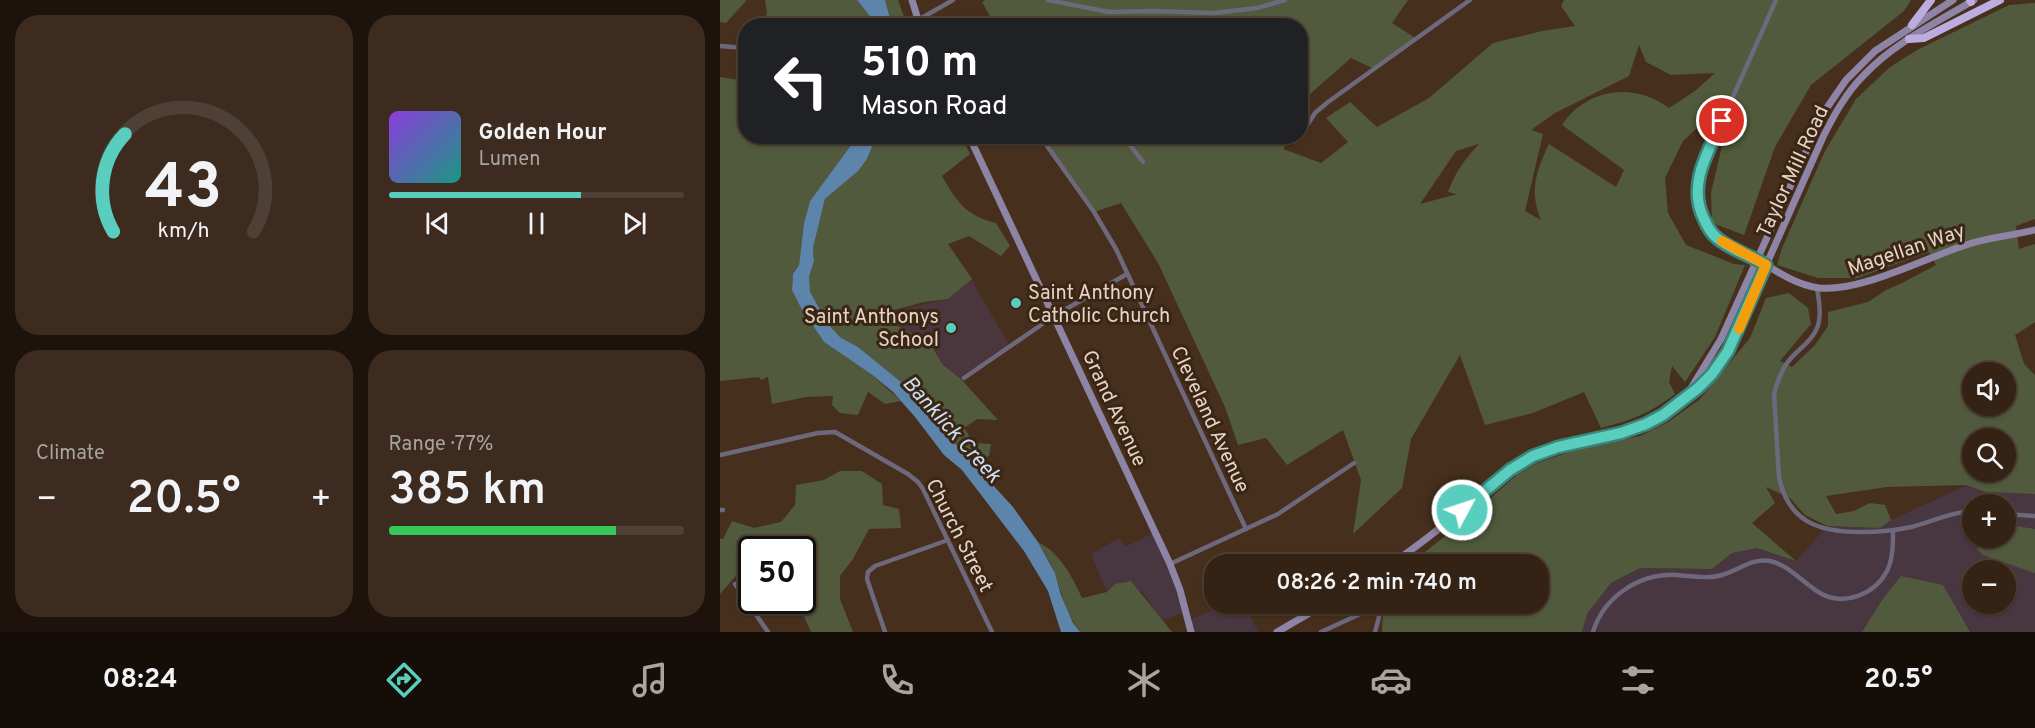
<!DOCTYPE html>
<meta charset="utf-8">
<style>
:root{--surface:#342315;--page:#3c2b1e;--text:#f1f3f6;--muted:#a9a4a0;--line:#4e4034;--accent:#59cebe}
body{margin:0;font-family:Overpass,sans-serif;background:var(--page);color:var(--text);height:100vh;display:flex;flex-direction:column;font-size:22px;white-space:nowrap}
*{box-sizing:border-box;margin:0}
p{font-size:20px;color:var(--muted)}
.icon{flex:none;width:33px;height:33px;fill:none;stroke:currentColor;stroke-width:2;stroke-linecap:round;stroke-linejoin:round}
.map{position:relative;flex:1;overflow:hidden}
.side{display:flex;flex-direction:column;gap:15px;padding:15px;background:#1d130c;width:720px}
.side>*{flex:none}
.hud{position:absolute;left:18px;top:18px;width:570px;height:126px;border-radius:24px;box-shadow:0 2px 4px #0004,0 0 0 2px var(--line);background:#202124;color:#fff;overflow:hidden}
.buttons{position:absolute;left:1242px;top:362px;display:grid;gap:12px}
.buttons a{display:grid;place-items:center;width:54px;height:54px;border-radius:50%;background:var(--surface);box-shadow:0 2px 4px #0004,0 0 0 2px var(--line);font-size:30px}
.speed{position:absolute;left:18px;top:536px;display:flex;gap:12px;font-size:30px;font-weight:700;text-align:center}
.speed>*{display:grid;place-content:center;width:78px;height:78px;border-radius:50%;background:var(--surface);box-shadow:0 2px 4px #0004,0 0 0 2px var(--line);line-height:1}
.speed .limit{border:3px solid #111;border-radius:9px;background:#fff;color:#111}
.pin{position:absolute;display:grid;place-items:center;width:51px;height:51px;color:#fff;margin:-26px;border:3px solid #fff;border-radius:50%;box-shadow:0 2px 6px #0007}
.me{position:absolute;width:66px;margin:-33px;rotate:50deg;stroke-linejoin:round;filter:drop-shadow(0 0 4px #0008)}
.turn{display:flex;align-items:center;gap:21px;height:126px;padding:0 24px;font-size:27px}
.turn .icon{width:78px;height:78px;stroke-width:2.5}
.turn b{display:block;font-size:42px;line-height:51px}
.big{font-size:45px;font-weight:600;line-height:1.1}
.side .tile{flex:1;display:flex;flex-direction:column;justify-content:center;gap:9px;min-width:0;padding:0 21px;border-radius:24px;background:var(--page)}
.side .dial{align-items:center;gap:0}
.dial svg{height:156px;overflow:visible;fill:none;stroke:var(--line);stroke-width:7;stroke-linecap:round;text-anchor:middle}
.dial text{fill:var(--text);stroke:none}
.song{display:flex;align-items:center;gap:18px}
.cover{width:72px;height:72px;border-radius:9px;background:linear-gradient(135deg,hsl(270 70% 55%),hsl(170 70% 35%))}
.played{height:6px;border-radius:3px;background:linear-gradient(90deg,var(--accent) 65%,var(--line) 65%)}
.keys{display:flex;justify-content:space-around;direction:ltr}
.heat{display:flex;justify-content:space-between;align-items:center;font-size:33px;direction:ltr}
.charge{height:9px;border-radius:4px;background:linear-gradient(90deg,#34c759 77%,var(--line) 0)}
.side .tiles{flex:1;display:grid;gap:15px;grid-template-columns:repeat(2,1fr)}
.trip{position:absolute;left:484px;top:554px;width:345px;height:60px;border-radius:24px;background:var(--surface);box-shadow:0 2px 4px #0004,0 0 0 2px var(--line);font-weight:600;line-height:60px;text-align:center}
.tab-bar{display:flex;height:96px;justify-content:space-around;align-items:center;background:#150e08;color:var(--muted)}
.tab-bar .icon{width:42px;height:42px}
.tab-bar .on{color:var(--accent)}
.tab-bar b{font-size:27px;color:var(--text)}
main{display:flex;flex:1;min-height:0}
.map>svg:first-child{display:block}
.commercial{fill:#483641;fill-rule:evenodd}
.education{fill:#4a363c}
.green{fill:#515a3d;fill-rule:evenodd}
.water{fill:#5d84ab}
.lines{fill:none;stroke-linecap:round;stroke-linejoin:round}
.street{stroke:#6e687d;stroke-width:4.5}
.secondary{stroke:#8e84a5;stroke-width:7}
.highway{stroke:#bdace0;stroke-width:8}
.route-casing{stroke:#3a867c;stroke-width:15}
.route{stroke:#59cebe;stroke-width:10}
.slow{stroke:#f59e0b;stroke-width:10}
.poi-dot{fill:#59cebe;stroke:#3b2513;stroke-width:2}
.labels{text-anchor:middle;stroke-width:6;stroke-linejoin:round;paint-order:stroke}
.street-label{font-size:20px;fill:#e4d4c9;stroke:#3b2513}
.poi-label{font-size:20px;fill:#e4d4c9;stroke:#3b2513;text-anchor:start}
.water-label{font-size:21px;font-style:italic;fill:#cae1fa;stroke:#3b2513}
</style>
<main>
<section class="side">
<div class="tiles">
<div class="tile dial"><svg viewBox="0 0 100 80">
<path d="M14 69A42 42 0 1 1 86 69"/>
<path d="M14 69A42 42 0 0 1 20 19" stroke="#59cebe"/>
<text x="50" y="56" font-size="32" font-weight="700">43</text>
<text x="50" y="72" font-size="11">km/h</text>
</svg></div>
<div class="tile">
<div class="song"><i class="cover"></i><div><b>Golden Hour</b><p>Lumen</p></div></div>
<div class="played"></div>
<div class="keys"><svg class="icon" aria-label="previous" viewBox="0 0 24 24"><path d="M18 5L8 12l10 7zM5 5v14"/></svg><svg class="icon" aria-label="pause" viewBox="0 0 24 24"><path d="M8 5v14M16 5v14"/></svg><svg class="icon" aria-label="next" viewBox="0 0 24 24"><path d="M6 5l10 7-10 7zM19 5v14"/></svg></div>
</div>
<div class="tile"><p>Climate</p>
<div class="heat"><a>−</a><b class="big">20.5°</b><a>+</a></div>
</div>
<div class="tile"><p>Range · 77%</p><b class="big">385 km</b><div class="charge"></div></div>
</div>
</section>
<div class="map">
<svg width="1315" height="632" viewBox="0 0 1315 632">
<rect width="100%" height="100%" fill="#462f1c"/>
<!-- commercial -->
<g class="commercial">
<path d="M1247,485L1266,492L1315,494V632H1250L1223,585L1162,600L1142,632H862L867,614L891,583L920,568L992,569L1012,553L1037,548L1076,561L1107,526L1160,528L1171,520ZM1252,504H1286V537H1252ZM1252,570H1286V603H1252Z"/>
<polygon points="435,532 466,612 442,620 422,592 395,584 387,592 371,554 399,538 405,547"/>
<polygon points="508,603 525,603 538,632 471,632 468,621"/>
</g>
<!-- education -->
<polygon class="education" points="252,279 257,290 290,346 241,379 223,365 209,342 156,315 228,299"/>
<!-- green -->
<g class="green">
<polygon points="0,0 25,0 26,1 6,23 0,22"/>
<polygon points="45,0 137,0 157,25 43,26 47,13"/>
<polygon points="165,0 178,0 187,25 172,25"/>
<polygon points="265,0 688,0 672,23 697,39 654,69 631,58 582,101 581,115 580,26 275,25 262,2"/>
<path d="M844,0H1191L1184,11L1091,85L1055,147L1024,235L992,223L991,193L1004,137L998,109L963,141L945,178L948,213L966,245L1014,264L1025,265L995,337L965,382L952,366L949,382L955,394C930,413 912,420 881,428L864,392L813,413L765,425L740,355L691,439L682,488L633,534L641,480L623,430L567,465L546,438L518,445L505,407L438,263L401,203L374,212L320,137H571L563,149L601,163L628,142L606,118L630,102L657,127L709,98L773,43L822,31L855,26L841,6ZM919,45L926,62L951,75L995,73L975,91L949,108C914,82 867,88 842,125L904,170L896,187L829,144C816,171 809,191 821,220L805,211L823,134L811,130L835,113L909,76ZM759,144C745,159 735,172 728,192L737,194L700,204L736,151Z"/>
<path d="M1315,3V219L1296,226L1299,249L1315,244V322L1295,335L1304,364L1315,375V494L1266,492L1246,485L1167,487L1106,496L1116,514L1134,511L1150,503L1165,505L1171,520L1160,528L1107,526L1085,515L1070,498L1046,487L1055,503L1032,523L1076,561L1037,548L1012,553L992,569L920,568L891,583L867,614L862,632H662L663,614L655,603H819V564H690L744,521L797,475L817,463L852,451L920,436L948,422L979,400L1030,338L1046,298L1069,293L1088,308L1091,324L1060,361L1072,367L1095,345L1108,326V312L1148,302L1166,290L1182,283L1216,265L1209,252L1137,278H1098L1057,265L1062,248L1105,151L1136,99L1170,67L1199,49L1289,5ZM1252,372H1286V405H1252ZM1252,438H1286V471H1252Z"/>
<polygon points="0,77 25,81 26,136 137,137 90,201 84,223 79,265 73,274 72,289 81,308 104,342 151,374 181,401 165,404 148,392 138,415 120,413 112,405 113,396 86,397 52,404 48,377 41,380 39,377 0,381"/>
<path d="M156,137H242L250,154L222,176C237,202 245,215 276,223L290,246L281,256L249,236L228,244L252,279L228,299L204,302L156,315L209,342L223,365L241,379L278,420L257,419L244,428L254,443L271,444L269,456L253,462L220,427L191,391L138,347L120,337L108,324L89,292V277L94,261L93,248L105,199L124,183L147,159Z"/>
<polygon points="120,471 142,471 162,484 163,505 179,509 181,528 149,529 133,559 120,576 120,599 133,632 91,632 83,614 60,603 58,600 82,600 82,549 32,549 31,572 21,570 0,594 0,539 3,539 12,521 34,528 61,522 75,505 76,485 104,480"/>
<polygon points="1295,526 1315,529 1315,573 1263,555 1257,549 1259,542 1264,537 1286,537 1286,532"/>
<path d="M318,542C340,553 352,576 362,598L387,592L395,584L411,581L452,632H360C347,615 342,596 336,576C332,564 324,553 318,542Z"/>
<polygon points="1181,576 1223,585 1250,632 1142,632 1162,600"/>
</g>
<!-- water -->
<g class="water">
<polygon points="137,0 165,0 172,25 157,25"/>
<polygon points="137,137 156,137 147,159 138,171 105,199 93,248 94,261 89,277 90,292 108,324 120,337 138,347 192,391 220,427 293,507 318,542 335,573 341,595 353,623 360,632 341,632 328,591 304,551 242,470 224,455 195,417 173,392 151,374 104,342 81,308 72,290 73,274 79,265 84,223 90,201"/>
</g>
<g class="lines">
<!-- street -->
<g class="street">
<polyline points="328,0 389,12 433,11 494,13 537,8 565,0"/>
<polyline points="198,20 233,0"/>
<polyline points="0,46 26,48"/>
<polyline points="586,127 595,113 608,102 750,0"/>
<polyline points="320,136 374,212 396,249 526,529"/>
<polyline points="403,136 423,162"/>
<path d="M1037,259C989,237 966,217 984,162L1056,0"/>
<path d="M1097,288C1099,299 1101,310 1099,321C1096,340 1077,349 1067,363C1061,372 1057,383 1054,394L1059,477C1068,522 1099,532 1140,532C1158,532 1174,531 1191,527C1212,522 1230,512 1252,511"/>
<polyline points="244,378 334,316 407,274"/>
<polyline points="0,455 98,433 115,432 188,474 198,482 203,489 272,632"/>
<polyline points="0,510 3,510"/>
<polyline points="1286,514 1315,516"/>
<polyline points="450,564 558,514 634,463"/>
<polyline points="15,584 48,632"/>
<polyline points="630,603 638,615"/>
<polyline points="636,603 642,612"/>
<polyline points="165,632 147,579 148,572 155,566 228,540"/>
<polyline points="601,632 651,609 657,611 659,617 655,632"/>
<path d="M873,632C884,596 920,573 957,575C971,576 985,579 998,576C1016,573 1031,557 1050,561C1069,565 1084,584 1100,593C1124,607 1155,594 1167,571C1173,559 1173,544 1173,531"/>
</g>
<!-- secondary -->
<g class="secondary">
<polyline points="192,0 200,26"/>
<polyline points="249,136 450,564 460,590 471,632"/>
<path d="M1037,259C1056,271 1076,285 1099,288C1143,292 1208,256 1252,243C1273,237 1294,235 1315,230"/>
<polyline points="968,393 1001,339 1104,112 1126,80 1155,51 1233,0"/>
<path d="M671,564C698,546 723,526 747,506C768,488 789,469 813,456C841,442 872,440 901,432C944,421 985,387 1008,351L1103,137C1114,115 1126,93 1144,75C1174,43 1216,23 1254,0"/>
<polyline points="557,632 607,603"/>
</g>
<!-- highway -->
<g class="highway">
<polyline points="1250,0 1251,2"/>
<polyline points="1192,25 1211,0"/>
<polyline points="1189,39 1204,38 1280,0"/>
</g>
</g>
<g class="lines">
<defs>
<path id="route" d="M742,510L790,470L813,456L838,447L901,433L926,424L943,415L978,388L992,374L1008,351L1046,265C1030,255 1011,250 997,238C991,233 987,226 984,219C967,185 988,152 1002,121"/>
</defs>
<!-- route casing -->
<use href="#route" class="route-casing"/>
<!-- route -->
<use href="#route" class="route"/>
<!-- slow -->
<polyline class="slow" points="1002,241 1046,265 1019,329"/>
</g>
<!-- markers -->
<g class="poi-dot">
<circle cx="296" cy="303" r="6"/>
<circle cx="231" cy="328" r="6"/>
</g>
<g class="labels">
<!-- street labels -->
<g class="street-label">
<text transform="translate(1072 171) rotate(-65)" y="7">Taylor Mill Road</text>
<text transform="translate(1186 249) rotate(-19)" y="7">Magellan Way</text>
<text transform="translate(395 408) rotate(65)" y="7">Grand Avenue</text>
<text transform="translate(491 419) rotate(65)" y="7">Cleveland Avenue</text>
<text transform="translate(240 535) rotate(63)" y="7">Church Street</text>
</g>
<!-- poi labels -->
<g class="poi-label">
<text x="308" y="299">Saint Anthony<tspan x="308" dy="23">Catholic Church</tspan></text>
<text x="219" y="323" text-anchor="end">Saint Anthonys<tspan x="219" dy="23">School</tspan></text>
</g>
<!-- water labels -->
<g class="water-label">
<text transform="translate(232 429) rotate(48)" y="7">Banklick Creek</text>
</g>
</g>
</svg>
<div class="buttons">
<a><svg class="icon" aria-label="sound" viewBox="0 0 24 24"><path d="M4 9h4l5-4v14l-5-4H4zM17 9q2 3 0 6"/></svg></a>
<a><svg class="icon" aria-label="search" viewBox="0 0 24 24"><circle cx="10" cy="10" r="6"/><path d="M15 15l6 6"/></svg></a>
<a>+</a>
<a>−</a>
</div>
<div class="speed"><div class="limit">50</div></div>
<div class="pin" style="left:1002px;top:121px;background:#d93025"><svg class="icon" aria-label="arrive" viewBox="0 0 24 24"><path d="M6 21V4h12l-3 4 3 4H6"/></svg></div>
<svg class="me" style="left:742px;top:510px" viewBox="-20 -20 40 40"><circle r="17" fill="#59cebe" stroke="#fff" stroke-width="3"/><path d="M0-11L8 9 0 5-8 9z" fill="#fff"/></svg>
<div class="trip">08:26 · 2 min · 740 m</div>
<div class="hud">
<div class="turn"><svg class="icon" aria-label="left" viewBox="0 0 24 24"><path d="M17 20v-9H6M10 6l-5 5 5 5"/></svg><div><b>510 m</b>Mason Road</div></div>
</div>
</div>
</main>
<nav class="tab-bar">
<b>08:24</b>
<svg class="icon on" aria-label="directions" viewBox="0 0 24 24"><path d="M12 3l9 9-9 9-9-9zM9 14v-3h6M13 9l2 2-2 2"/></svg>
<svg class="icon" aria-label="music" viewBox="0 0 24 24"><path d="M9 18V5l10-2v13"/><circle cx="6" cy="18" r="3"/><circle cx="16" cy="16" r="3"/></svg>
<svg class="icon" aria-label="phone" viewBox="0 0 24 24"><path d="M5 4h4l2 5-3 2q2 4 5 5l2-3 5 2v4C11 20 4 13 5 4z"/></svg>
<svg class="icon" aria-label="climate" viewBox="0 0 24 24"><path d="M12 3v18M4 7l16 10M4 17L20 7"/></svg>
<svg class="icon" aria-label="car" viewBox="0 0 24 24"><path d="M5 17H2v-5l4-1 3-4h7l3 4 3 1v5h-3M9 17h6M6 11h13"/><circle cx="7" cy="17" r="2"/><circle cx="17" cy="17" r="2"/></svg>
<svg class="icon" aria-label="filters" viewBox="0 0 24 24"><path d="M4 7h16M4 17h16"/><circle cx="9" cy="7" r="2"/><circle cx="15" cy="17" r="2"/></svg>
<b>20.5°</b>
</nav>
